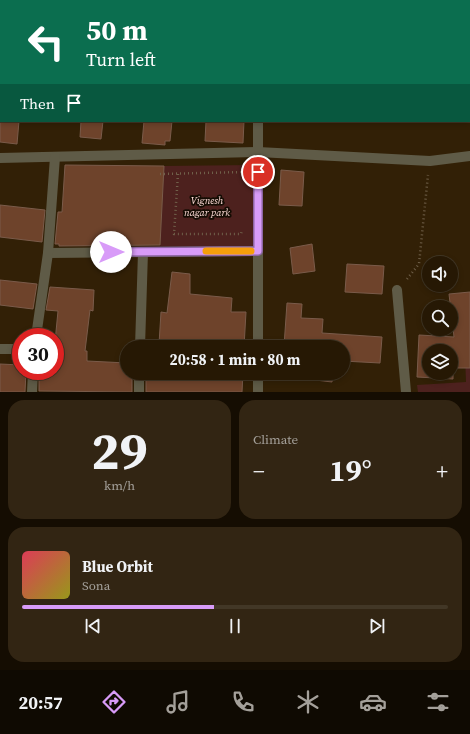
<!DOCTYPE html>
<meta charset="utf-8">
<style>
:root{--surface:#261804;--page:#322513;--text:#f1f3f6;--muted:#a4a09a;--line:#423726;--accent:#d89bf8}
body{margin:0;font-family:"Source Serif 4",serif;background:var(--page);color:var(--text);height:100vh;display:flex;flex-direction:column;font-size:15px;white-space:nowrap}
*{box-sizing:border-box;margin:0}
p{font-size:13px;color:var(--muted)}
.icon{flex:none;width:22px;height:22px;fill:none;stroke:currentColor;stroke-width:2;stroke-linecap:round;stroke-linejoin:round}
.map{position:relative;height:392px;overflow:hidden}
.side{display:flex;flex-direction:column;gap:8px;padding:8px;background:#150d02;flex:1}
.side>*{flex:none}
.banner{position:absolute;left:0px;top:0px;width:470px;height:122px;box-shadow:0 2px 6px #0003,0 0 0 1px var(--line);background:#0b6e4f;color:#fff;overflow:hidden}
.fabs{position:absolute;left:422px;top:256px;display:grid;gap:8px}
.fabs a{display:grid;place-items:center;width:36px;height:36px;border-radius:50%;background:var(--surface);box-shadow:0 2px 6px #0003,0 0 0 1px var(--line);font-size:20px}
.speed{position:absolute;left:12px;top:328px;display:flex;gap:8px;font-size:20px;font-weight:700;text-align:center}
.speed>*{display:grid;place-content:center;width:52px;height:52px;border-radius:50%;background:var(--surface);box-shadow:0 2px 6px #0003,0 0 0 1px var(--line);line-height:1}
.speed .limit{border:6px solid #d22;background:#fff;color:#111}
.pin{position:absolute;display:grid;place-items:center;width:34px;height:34px;color:#fff;margin:-17px;border:2px solid #fff;border-radius:50%;box-shadow:0 1px 4px #0007}
.me{position:absolute;width:44px;margin:-22px;rotate:90deg;stroke-linejoin:round;filter:drop-shadow(0 0 3px #0008)}
.turn{display:flex;align-items:center;gap:14px;height:84px;padding:0 20px;font-size:18px}
.turn .icon{width:52px;height:52px;stroke-width:2.5}
.turn b{display:block;font-size:28px;line-height:34px}
.then{display:flex;align-items:center;height:38px;padding:0 20px;background:#0003;gap:8px;font-size:15px}
.big{font-size:30px;font-weight:700;line-height:1.1}
.side .tile{flex:1;display:flex;flex-direction:column;justify-content:center;gap:6px;min-width:0;padding:0 14px;border-radius:16px;background:var(--page)}
.side .dial{align-items:center;gap:0}
.dial b{font-size:52px;line-height:1}
.song{display:flex;align-items:center;gap:12px}
.cover{width:48px;height:48px;border-radius:6px;background:linear-gradient(135deg,hsl(350 70% 55%),hsl(60 70% 35%))}
.played{height:4px;border-radius:2px;background:linear-gradient(90deg,var(--accent) 45%,var(--line) 45%)}
.keys{display:flex;justify-content:space-around;direction:ltr}
.heat{display:flex;justify-content:space-between;align-items:center;font-size:22px;direction:ltr}
.side .tiles{flex:1;display:grid;gap:8px;grid-template-columns:1fr 1fr}
.tile:last-child{grid-column:span 2}
.trip{position:absolute;left:120px;top:340px;width:230px;height:40px;border-radius:20px;background:var(--surface);box-shadow:0 2px 6px #0003,0 0 0 1px var(--line);font-weight:700;line-height:40px;text-align:center}
.dock{display:flex;height:64px;justify-content:space-around;align-items:center;background:#0f0a02;color:var(--muted)}
.dock .icon{width:28px;height:28px}
.dock .selected{color:var(--accent)}
.dock b{font-size:18px;color:var(--text)}
.map>svg:first-child{display:block}
.green{fill:#4d211e}
.building{fill:#6e432b;stroke:#7a5b4a;fill-rule:evenodd}
.lines{fill:none;stroke-linecap:round;stroke-linejoin:round}
.path{stroke:#70604a;stroke-width:2.5;stroke-dasharray:1 3;stroke-linecap:butt}
.minor{stroke:#5f5b47;stroke-width:10}
.route-casing{stroke:#8c65a1;stroke-width:10}
.route{stroke:#d89bf8;stroke-width:7}
.slow{stroke:#f59e0b;stroke-width:7}
.labels{text-anchor:middle;stroke-width:3.5;stroke-linejoin:round;paint-order:stroke}
.park-label{font-size:10px;font-style:italic;fill:#fedbd7;stroke:#140c03}
</style>
<div class="map">
<svg width="470" height="392" viewBox="0 0 470 392">
<rect width="100%" height="100%" fill="#322006"/>
<!-- green -->
<g class="green">
<polygon points="253,165 253,246 160,246 164,166"/>
<polygon points="465,355 470,355 470,392 418,392 417,385 466,382"/>
</g>
<!-- building -->
<g class="building">
<polygon points="0,121 19,121 17,144 0,142"/>
<polygon points="81,121 103,121 101,139 80,137"/>
<polygon points="144,121 172,121 170,141 165,141 165,145 142,143"/>
<polygon points="206,121 244,121 243,143 205,141"/>
<polygon points="65,165 164,166 160,245 59,246 59,244 55,244 58,212 62,212"/>
<polygon points="281,170 304,172 302,206 279,205"/>
<polygon points="0,205 45,210 42,242 0,237"/>
<polygon points="312,244 315,271 293,274 290,248"/>
<polygon points="347,264 384,266 382,294 345,292"/>
<polygon points="172,272 190,274 190,294 232,298 231,312 246,312 244,347 159,344 161,312 167,313"/>
<polygon points="0,280 37,284 33,309 0,305"/>
<polygon points="50,287 94,290 93,311 90,310 85,351 87,351 87,361 127,363 127,373 132,373 132,392 39,391 39,371 55,371 55,342 58,311 46,310"/>
<path d="M470,292V368H453V379L417,377L419,335L454,337L449,294ZM429,351H451V373H429Z"/>
<polygon points="287,303 302,304 301,318 323,319 322,333 382,337 380,363 343,361 343,347 278,347 278,345 284,346"/>
<polygon points="0,364 21,365 21,371 26,371 25,392 0,392"/>
<polygon points="146,373 243,373 242,392 146,392"/>
<polygon points="275,373 333,373 332,382 274,375"/>
</g>
<g class="lines">
<!-- path -->
<g class="path">
<polyline points="160,174 243,172"/>
<polyline points="178,174 174,234 241,234 242,230"/>
<polyline points="407,279 419,264 428,175"/>
</g>
<!-- minor -->
<g class="minor">
<polyline points="259,1 259,0"/>
<polyline points="0,158 258,152 430,161 470,156"/>
<polyline points="48,253 258,251"/>
<polyline points="397,290 406,392"/>
<polyline points="36,337 48,253 55,157"/>
<polyline points="140,347 143,252"/>
<polyline points="258,347 258,121"/>
<polyline points="0,349 21,349"/>
<polyline points="32,392 33,371"/>
<polyline points="139,392 139,373"/>
<polyline points="258,392 258,373"/>
</g>
</g>
<g class="lines">
<defs>
<polyline id="route" points="111,252 258,251 258,172"/>
</defs>
<!-- route casing -->
<use href="#route" class="route-casing"/>
<!-- route -->
<use href="#route" class="route"/>
<!-- slow -->
<polyline class="slow" points="206,251 251,251"/>
</g>
<g class="labels">
<!-- park labels -->
<g class="park-label">
<text x="207" y="204">Vignesh<tspan x="207" dy="12">nagar park</tspan></text>
</g>
</g>
</svg>
<div class="fabs">
<a><svg class="icon" aria-label="sound" viewBox="0 0 24 24"><path d="M4 9h4l5-4v14l-5-4H4zM17 9q2 3 0 6"/></svg></a>
<a><svg class="icon" aria-label="search" viewBox="0 0 24 24"><circle cx="10" cy="10" r="6"/><path d="M15 15l6 6"/></svg></a>
<a><svg class="icon" aria-label="layers" viewBox="0 0 24 24"><path d="M12 4l9 5-9 5-9-5zM3 14l9 5 9-5"/></svg></a>
</div>
<div class="speed"><div class="limit">30</div></div>
<div class="pin" style="left:258px;top:172px;background:#d93025"><svg class="icon" aria-label="arrive" viewBox="0 0 24 24"><path d="M6 21V4h12l-3 4 3 4H6"/></svg></div>
<svg class="me" style="left:111px;top:252px" viewBox="-20 -20 40 40"><circle r="19" fill="#fff"/><path d="M0-13L10 11 0 6-10 11z" fill="#d89bf8"/></svg>
<div class="trip">20:58 · 1 min · 80 m</div>
<div class="banner">
<div class="turn"><svg class="icon" aria-label="left" viewBox="0 0 24 24"><path d="M17 20v-9H6M10 6l-5 5 5 5"/></svg><div><b>50 m</b>Turn left</div></div>
<div class="then">Then<svg class="icon" aria-label="arrive" viewBox="0 0 24 24"><path d="M6 21V4h12l-3 4 3 4H6"/></svg></div>
</div>
</div>
<section class="side">
<div class="tiles">
<div class="tile dial"><b>29</b><p>km/h</p></div>
<div class="tile"><p>Climate</p>
<div class="heat"><a>−</a><b class="big">19°</b><a>+</a></div>
</div>
<div class="tile">
<div class="song"><i class="cover"></i><div><b>Blue Orbit</b><p>Sona</p></div></div>
<div class="played"></div>
<div class="keys"><svg class="icon" aria-label="previous" viewBox="0 0 24 24"><path d="M18 5L8 12l10 7zM5 5v14"/></svg><svg class="icon" aria-label="pause" viewBox="0 0 24 24"><path d="M8 5v14M16 5v14"/></svg><svg class="icon" aria-label="next" viewBox="0 0 24 24"><path d="M6 5l10 7-10 7zM19 5v14"/></svg></div>
</div>
</div>
</section>
<nav class="dock">
<b>20:57</b>
<svg class="icon selected" aria-label="directions" viewBox="0 0 24 24"><path d="M12 3l9 9-9 9-9-9zM9 14v-3h6M13 9l2 2-2 2"/></svg>
<svg class="icon" aria-label="music" viewBox="0 0 24 24"><path d="M9 18V5l10-2v13"/><circle cx="6" cy="18" r="3"/><circle cx="16" cy="16" r="3"/></svg>
<svg class="icon" aria-label="phone" viewBox="0 0 24 24"><path d="M5 4h4l2 5-3 2q2 4 5 5l2-3 5 2v4C11 20 4 13 5 4z"/></svg>
<svg class="icon" aria-label="climate" viewBox="0 0 24 24"><path d="M12 3v18M4 7l16 10M4 17L20 7"/></svg>
<svg class="icon" aria-label="car" viewBox="0 0 24 24"><path d="M5 17H2v-5l4-1 3-4h7l3 4 3 1v5h-3M9 17h6M6 11h13"/><circle cx="7" cy="17" r="2"/><circle cx="17" cy="17" r="2"/></svg>
<svg class="icon" aria-label="filters" viewBox="0 0 24 24"><path d="M4 7h16M4 17h16"/><circle cx="9" cy="7" r="2"/><circle cx="15" cy="17" r="2"/></svg>
</nav>
